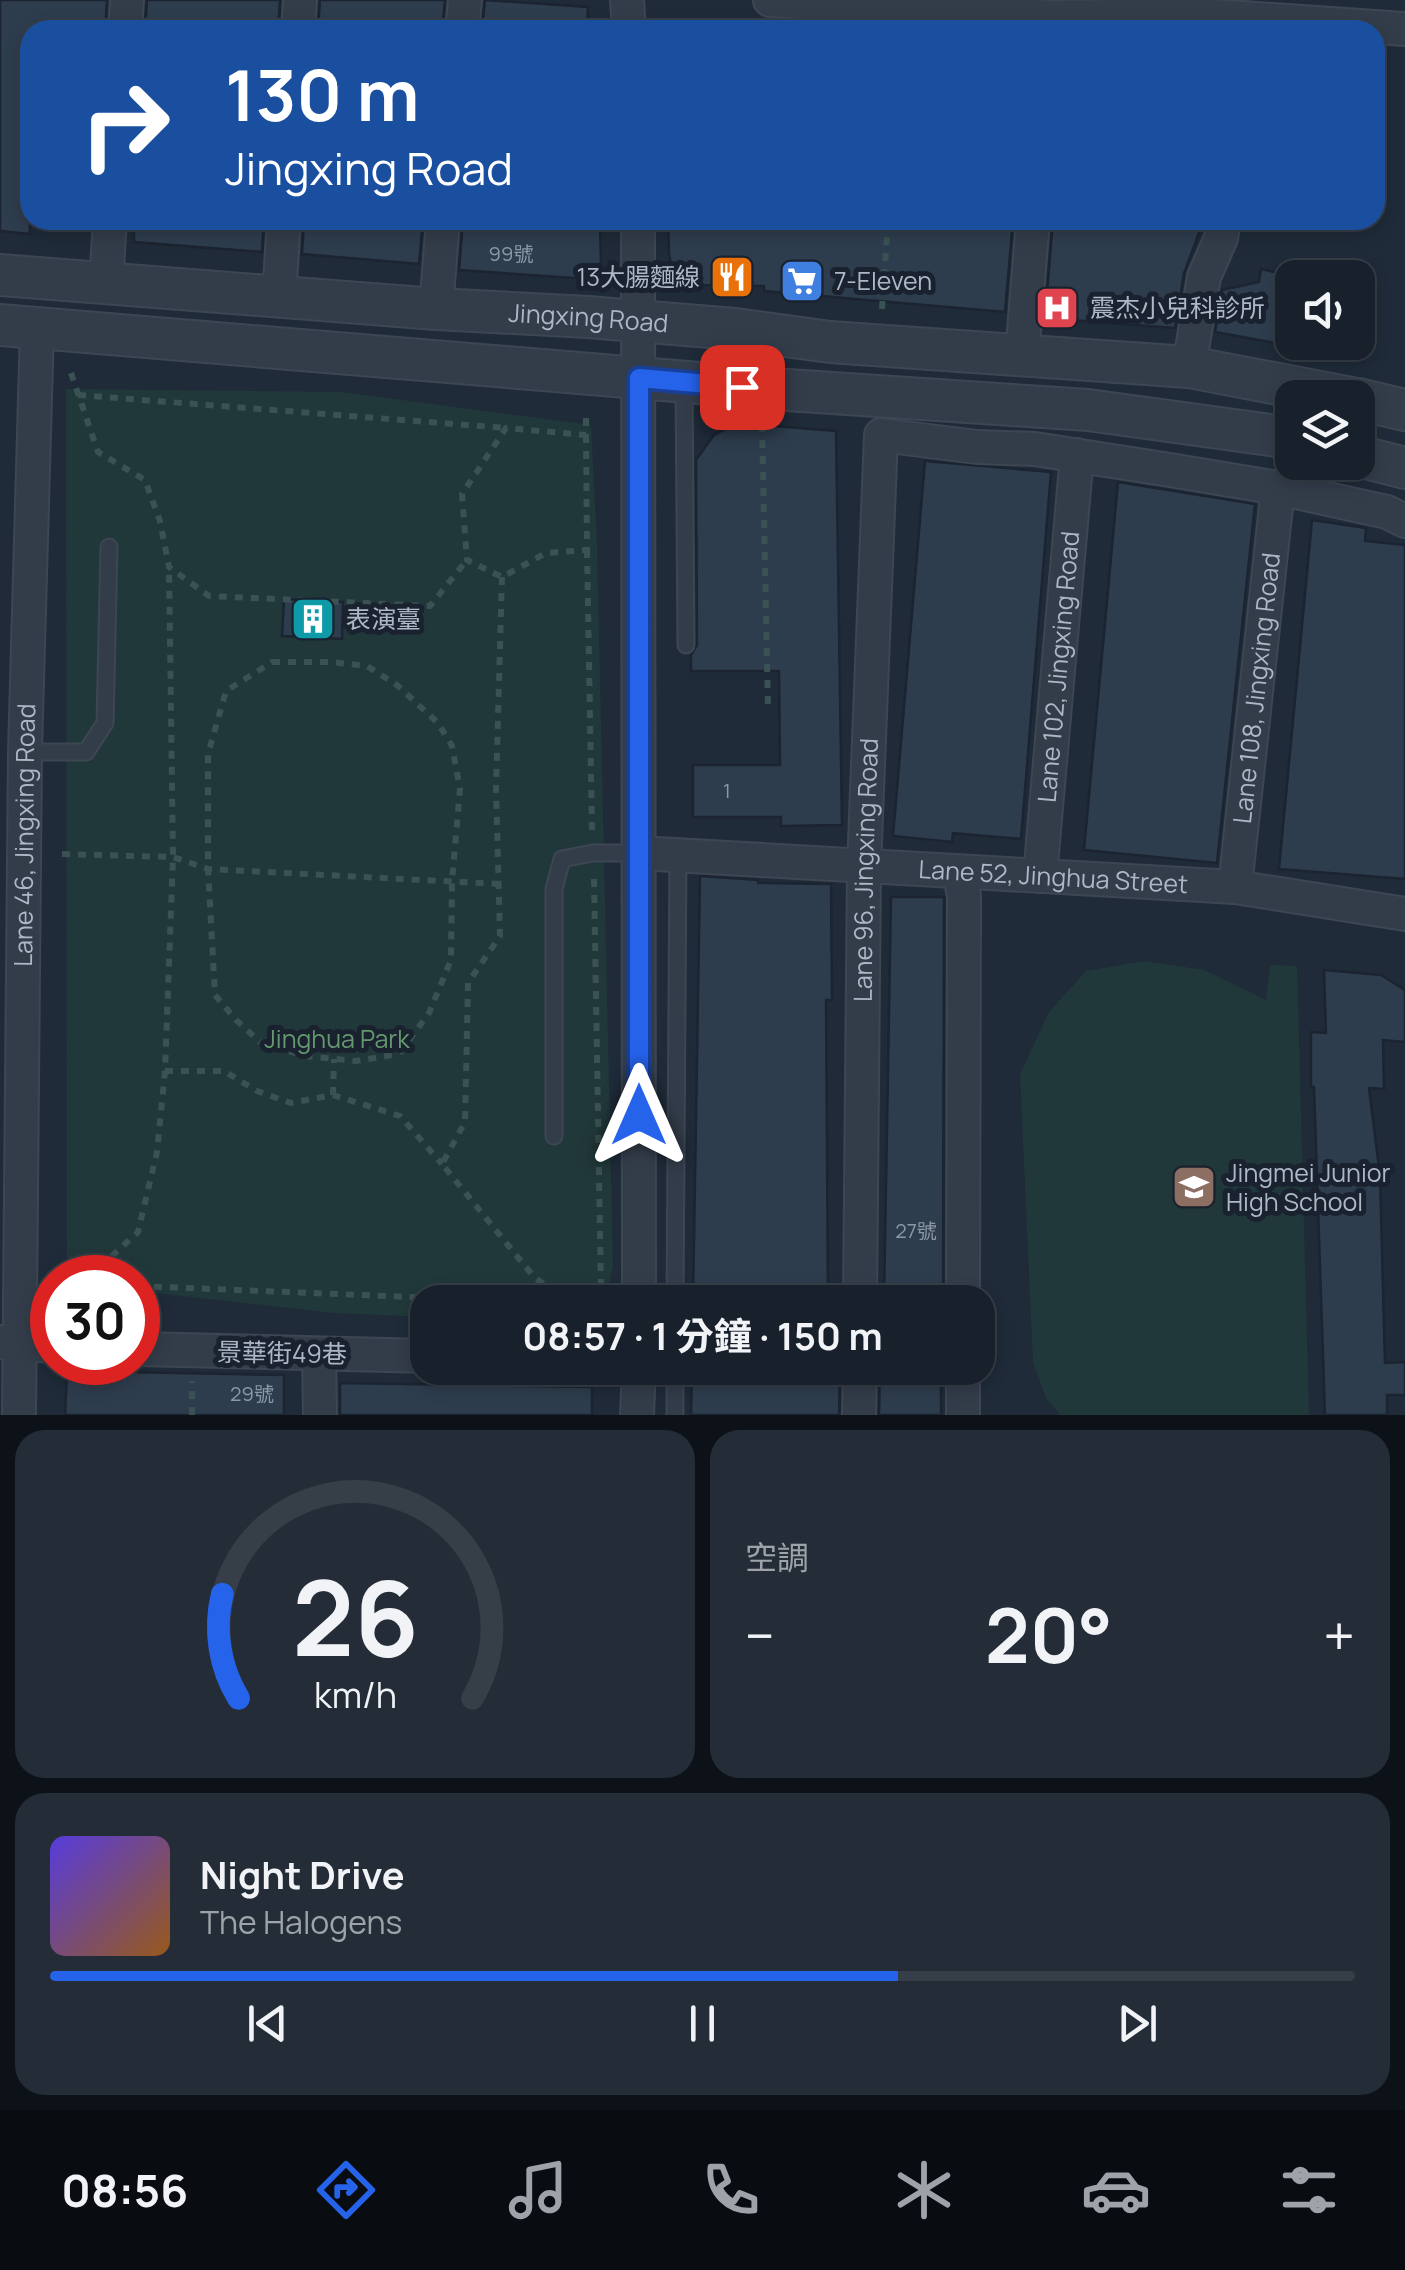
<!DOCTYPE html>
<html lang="zh-TW">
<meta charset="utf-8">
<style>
:root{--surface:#17202b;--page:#242d37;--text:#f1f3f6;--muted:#9ea3a9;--line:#363e47;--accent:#2563eb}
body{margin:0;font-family:Manrope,"Noto Sans TC",sans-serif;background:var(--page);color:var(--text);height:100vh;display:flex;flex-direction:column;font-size:38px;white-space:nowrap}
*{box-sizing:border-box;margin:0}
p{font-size:32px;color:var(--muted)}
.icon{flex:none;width:55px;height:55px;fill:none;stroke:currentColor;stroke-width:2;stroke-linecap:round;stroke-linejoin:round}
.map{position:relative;height:1415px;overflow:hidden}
.drawer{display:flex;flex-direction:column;gap:15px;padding:15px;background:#0d1218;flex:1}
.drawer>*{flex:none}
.guide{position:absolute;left:20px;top:20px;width:1365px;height:210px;border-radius:30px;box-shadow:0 5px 15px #0003,0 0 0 2px var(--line);background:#1a4fa0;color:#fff;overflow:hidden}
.fabs{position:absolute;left:1275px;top:260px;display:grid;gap:20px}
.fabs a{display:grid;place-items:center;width:100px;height:100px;border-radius:20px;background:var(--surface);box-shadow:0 5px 15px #0003,0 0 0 2px var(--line);font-size:50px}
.speed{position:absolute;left:30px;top:1255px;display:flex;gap:20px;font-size:50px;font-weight:700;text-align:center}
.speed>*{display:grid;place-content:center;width:130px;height:130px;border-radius:50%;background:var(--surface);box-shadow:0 5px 15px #0003,0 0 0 2px var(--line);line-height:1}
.speed .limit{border:15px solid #d22;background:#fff;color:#111}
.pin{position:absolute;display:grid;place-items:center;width:85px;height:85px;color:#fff;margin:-42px;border-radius:20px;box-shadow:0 5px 15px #0006}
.me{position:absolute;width:110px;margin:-55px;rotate:0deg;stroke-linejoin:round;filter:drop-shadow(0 0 8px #0008)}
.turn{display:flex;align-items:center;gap:35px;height:210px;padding:0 40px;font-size:45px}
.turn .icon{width:130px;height:130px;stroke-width:2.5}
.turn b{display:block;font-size:70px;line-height:85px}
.big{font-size:75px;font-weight:700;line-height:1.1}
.drawer .card{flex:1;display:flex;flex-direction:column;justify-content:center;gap:15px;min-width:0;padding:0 35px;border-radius:30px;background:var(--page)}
.drawer .dial{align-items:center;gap:0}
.dial svg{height:260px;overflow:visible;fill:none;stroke:var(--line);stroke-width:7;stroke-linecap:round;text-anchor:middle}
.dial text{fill:var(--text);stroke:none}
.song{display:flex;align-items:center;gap:30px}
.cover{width:120px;height:120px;border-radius:15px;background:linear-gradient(135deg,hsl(250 70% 55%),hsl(30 70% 35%))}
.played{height:10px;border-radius:5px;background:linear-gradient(90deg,var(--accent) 65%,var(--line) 65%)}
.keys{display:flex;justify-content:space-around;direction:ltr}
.heat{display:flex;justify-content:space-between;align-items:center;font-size:55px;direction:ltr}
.drawer .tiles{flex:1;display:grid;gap:15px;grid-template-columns:1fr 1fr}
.card:last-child{grid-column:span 2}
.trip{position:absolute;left:410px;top:1285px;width:585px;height:100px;border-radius:30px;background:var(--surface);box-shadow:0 5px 15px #0003,0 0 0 2px var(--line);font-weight:700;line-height:100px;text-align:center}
.menu{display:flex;height:160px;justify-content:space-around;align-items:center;background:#090d11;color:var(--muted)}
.menu .icon{width:70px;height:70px}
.menu .selected{color:var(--accent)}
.menu b{font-size:45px;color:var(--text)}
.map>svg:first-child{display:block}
.green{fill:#21383a}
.building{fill:#2e3d4e;stroke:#1b2430;stroke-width:2.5}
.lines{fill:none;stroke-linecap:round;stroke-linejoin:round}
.service-casing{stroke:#3d4653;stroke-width:19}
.minor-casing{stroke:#3d4653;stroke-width:36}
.tertiary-casing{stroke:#3d4653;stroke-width:44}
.path{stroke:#3a5253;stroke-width:6;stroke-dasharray:8 8;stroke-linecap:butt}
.service{stroke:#333d4a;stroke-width:15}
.minor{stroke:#333d4a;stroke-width:32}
.tertiary{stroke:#333d4a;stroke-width:40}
.route-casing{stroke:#184099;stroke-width:25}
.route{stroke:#2563eb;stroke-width:18}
.labels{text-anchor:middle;stroke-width:10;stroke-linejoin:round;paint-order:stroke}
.number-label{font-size:20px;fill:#8c98a7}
.poi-label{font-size:25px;fill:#adb8c6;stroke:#19222e;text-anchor:start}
.street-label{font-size:25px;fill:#adb8c6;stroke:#19222e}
.park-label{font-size:25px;fill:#64986e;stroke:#19222e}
</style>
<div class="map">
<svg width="1405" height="1415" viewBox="0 0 1405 1415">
<rect width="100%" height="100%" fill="#1f2b39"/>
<!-- green -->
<g class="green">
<polygon points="66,389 341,392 591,425 597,544 613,1265 606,1302 428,1302 427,1317 334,1313 138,1291 138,1278 67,1277"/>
<polygon points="1145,961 1204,970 1266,1000 1270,965 1297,966 1309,1415 1061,1415 1046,1398 1033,1362 1020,1074 1049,1012 1086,971"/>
</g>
<!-- building -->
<g class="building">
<polygon points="0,0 107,0 105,30 30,30 30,234 0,231"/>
<polygon points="147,0 280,0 278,30 145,30"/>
<polygon points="320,0 445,0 442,30 318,30"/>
<polygon points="485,0 588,7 587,30 482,30"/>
<polygon points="134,220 264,220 262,252 134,242"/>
<polygon points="304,220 423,220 419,264 302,254"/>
<polygon points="463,220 535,220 600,225 601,263 593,272 574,278 459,270"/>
<polygon points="1013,220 1005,312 764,291 764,286 683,285 674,277 669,254 668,221"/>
<polygon points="1053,220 1204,220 1184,273 1175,328 1045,318"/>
<polygon points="1261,269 1292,276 1292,346 1215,332 1222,290 1259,282"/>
<polygon points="737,423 836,431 842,825 781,826 781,817 693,817 693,765 780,765 779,671 691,671 691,655 697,645 696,460 714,435"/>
<polygon points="925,461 1051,472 1021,839 953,833 952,842 893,836"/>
<polygon points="1118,482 1255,504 1217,863 1084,850"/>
<polygon points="1312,520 1366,528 1365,541 1405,545 1405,879 1279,869"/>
<polygon points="284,599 343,602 342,639 282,636"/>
<polygon points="700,876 758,880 758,883 831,884 832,1000 826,1000 828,1302 693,1302"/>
<polygon points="891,897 944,897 943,1302 884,1302"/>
<polygon points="1324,970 1381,975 1405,990 1405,1042 1383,1040 1384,1089 1369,1088 1380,1175 1385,1363 1405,1362 1405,1395 1387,1395 1387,1415 1325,1415 1314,1087 1311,1087 1311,1032 1326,1033"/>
<polygon points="692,1368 840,1368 839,1415 691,1415"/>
<polygon points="880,1368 941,1368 941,1415 879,1415"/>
<polygon points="67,1371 284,1375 284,1415 65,1415"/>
<polygon points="340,1383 592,1387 592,1415 340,1415"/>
</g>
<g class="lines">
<defs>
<g id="service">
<polyline points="684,382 686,645"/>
<polyline points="25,752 86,752 105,723 109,547"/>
<polyline points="554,1136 554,889 562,859 593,853 639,853"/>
<polyline points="675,1302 678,854"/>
<polyline points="675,1415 675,1368"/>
</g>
<g id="minor">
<polyline points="627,0 629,30"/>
<polyline points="770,0 1053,17 1199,15 1405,29"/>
<polyline points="125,30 127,0"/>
<polyline points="298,30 300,0"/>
<polyline points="462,30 465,0"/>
<polyline points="638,220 639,1302"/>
<polyline points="106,284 110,220"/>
<polyline points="279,297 284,220"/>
<polyline points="436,309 443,220"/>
<polyline points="1022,355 1033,220"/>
<polyline points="1189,367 1204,277 1221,238 1224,220"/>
<path id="s1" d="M639,853L1235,887L1405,914"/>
<polyline points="959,873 964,895 963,1302"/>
<path id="s2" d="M1040,876L1077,455"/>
<path id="s3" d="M1235,887L1278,488"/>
<path id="s4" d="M860,1302L864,867L881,435L977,447L1035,449L1170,470L1278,488L1387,512L1405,521"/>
<polyline points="0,1342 52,1346"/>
<polyline points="138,1349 428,1356"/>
<polyline points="319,1355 320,1415"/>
<path id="s5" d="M19,1415L25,752L37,327"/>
<polyline points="637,1415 639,1368"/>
<polyline points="859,1415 860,1368"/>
<polyline points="963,1415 963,1368"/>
</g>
<g id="tertiary">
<path id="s6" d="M0,275L436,309L588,317L735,329L830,342L1189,367L1352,398"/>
<polyline points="0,325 772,389 1088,410 1292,438"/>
<polyline points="1358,399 1405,410"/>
<polyline points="1358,456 1405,468"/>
</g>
</defs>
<!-- service casing -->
<use href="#service" class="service-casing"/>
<!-- minor casing -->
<use href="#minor" class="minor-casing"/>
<!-- tertiary casing -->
<use href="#tertiary" class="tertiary-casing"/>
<!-- path -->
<g class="path">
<polyline points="832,224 832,220"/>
<polyline points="882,309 887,235"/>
<polyline points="71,373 98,452 145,480 160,521 169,567 209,596 430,606 467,560"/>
<polyline points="78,395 506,428"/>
<polyline points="762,424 768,708"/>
<polyline points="586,435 587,550 546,553 502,577 467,560 462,494 506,428 586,435 586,412"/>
<polyline points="587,550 592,831"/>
<polyline points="502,577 496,789 500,936 468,983 465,1122 442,1164 534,1277 569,1302"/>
<polygon points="272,662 331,662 367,666 397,685 438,723 452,746 460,789 452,881 451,960 429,1013 399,1054 356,1061 305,1056 261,1043 236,1020 215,995 208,869 208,754 226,691"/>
<polyline points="62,854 173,857 208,869 500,884"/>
<polyline points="594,879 601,1291"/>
<polyline points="165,1071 224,1071 257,1091 291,1103 333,1095 400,1116 442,1164"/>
<polyline points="333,1095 334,1059"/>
<polyline points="88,1278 138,1232 157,1152 165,1071 173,857 169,567"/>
<polyline points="138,1286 535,1302"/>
<polyline points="192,1415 192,1381"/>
</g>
<!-- service -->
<use href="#service" class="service"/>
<!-- minor -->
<use href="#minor" class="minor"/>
<!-- tertiary -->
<use href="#tertiary" class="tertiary"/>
</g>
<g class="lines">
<defs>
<polyline id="route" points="639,1115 639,378 742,387"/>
</defs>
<!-- route casing -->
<use href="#route" class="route-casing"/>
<!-- route -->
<use href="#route" class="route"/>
</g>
<!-- icons -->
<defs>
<symbol id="restaurant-square" viewBox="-11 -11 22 22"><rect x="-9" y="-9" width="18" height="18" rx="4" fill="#e8710a" stroke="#19222e"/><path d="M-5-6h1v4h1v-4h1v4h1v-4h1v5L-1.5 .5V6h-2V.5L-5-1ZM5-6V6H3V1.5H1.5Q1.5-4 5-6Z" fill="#fff"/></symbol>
<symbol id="supermarket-square" viewBox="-11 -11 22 22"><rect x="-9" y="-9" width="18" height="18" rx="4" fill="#3f7fe0" stroke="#19222e"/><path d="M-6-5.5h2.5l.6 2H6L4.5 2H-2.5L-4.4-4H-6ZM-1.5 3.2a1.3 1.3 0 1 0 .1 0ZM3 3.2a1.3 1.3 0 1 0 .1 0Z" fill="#fff"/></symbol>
<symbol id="hospital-square" viewBox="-11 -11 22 22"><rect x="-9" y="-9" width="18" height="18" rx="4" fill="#e0444e" stroke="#19222e"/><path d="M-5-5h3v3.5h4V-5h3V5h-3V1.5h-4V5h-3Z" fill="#fff"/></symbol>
<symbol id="building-square" viewBox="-11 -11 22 22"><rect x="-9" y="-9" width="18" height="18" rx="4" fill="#0f9aa8" stroke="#19222e"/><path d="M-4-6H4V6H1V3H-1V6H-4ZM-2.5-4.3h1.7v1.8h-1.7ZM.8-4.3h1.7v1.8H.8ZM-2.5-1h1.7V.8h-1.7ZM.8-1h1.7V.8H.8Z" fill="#fff"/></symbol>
<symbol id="school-square" viewBox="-11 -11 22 22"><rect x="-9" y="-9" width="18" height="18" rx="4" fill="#8d6e63" stroke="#19222e"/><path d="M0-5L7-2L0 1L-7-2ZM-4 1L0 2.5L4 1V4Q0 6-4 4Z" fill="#fff"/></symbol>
</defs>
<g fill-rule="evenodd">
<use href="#restaurant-square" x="707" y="252" width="50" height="50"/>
<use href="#supermarket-square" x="777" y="256" width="50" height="50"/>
<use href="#hospital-square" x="1032" y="283" width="50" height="50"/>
<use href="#building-square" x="288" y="594" width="50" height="50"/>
<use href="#school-square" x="1169" y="1162" width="50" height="50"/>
</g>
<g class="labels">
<!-- number labels -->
<g class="number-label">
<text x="511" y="261">99號</text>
<text x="727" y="798">1</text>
<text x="916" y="1238">27號</text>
<text x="252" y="1401">29號</text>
</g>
<!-- poi labels -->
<g class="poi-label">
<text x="700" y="286" text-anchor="end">13大腸麵線</text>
<text x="834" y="290">7-Eleven</text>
<text x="1090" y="317">震杰小兒科診所</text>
<text x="346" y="628">表演臺</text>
<text x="1226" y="1182">Jingmei Junior<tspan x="1226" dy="29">High School</tspan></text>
</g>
<!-- street labels -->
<g class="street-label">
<text dy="9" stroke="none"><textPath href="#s6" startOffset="590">Jingxing Road</textPath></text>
<text dy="9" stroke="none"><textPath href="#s2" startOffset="210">Lane 102, Jingxing Road</textPath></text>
<text dy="9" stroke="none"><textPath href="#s3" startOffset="200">Lane 108, Jingxing Road</textPath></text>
<text dy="9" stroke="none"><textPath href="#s5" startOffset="580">Lane 46, Jingxing Road</textPath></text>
<text dy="9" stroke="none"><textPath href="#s4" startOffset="432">Lane 96, Jingxing Road</textPath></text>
<text dy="9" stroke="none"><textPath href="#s1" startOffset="415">Lane 52, Jinghua Street</textPath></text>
<text transform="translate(282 1353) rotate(1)" y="9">景華街49巷</text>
</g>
<!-- park labels -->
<g class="park-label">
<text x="337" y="1048">Jinghua Park</text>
</g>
</g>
</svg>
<div class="fabs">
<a><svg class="icon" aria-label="sound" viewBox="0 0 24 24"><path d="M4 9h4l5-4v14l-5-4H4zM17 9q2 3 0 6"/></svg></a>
<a><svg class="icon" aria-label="layers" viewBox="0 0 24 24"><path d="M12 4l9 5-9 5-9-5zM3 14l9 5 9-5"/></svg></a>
</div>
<div class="speed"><div class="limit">30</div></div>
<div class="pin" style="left:742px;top:387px;background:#d93025"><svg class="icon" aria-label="arrive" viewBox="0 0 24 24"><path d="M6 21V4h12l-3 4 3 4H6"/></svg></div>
<svg class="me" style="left:639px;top:1115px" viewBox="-20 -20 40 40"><path d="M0-17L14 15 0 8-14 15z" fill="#2563eb" stroke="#fff" stroke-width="4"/></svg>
<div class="trip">08:57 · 1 分鐘 · 150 m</div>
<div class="guide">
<div class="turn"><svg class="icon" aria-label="right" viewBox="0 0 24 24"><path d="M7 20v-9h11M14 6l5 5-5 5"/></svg><div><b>130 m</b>Jingxing Road</div></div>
</div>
</div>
<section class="drawer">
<div class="tiles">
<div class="card dial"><svg viewBox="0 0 100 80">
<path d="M14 69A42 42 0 1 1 86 69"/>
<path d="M14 69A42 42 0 0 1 9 37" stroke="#2563eb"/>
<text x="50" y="56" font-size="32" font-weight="700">26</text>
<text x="50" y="72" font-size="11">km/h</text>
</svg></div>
<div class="card"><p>空調</p>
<div class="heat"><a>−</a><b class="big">20°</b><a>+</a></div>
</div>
<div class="card">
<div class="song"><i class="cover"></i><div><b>Night Drive</b><p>The Halogens</p></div></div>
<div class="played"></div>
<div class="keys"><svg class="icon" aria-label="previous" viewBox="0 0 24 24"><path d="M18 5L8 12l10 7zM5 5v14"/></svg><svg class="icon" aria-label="pause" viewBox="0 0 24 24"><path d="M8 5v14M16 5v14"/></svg><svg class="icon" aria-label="next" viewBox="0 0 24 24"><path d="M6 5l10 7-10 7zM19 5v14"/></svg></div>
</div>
</div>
</section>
<nav class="menu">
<b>08:56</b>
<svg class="icon selected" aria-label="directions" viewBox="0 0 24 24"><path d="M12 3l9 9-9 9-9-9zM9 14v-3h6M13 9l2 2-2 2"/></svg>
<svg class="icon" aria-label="music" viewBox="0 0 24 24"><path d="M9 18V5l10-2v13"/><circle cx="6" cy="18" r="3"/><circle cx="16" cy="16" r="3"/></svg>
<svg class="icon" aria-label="phone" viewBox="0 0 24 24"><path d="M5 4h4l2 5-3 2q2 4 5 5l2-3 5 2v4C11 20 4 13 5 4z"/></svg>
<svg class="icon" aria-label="climate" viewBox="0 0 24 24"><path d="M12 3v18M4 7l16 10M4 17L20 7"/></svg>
<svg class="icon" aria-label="car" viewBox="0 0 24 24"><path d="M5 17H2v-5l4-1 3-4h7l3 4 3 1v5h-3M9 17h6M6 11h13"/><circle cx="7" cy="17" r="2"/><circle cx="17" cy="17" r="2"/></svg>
<svg class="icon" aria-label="filters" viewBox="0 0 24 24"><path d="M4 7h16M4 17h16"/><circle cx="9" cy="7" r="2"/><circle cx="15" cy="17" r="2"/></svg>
</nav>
